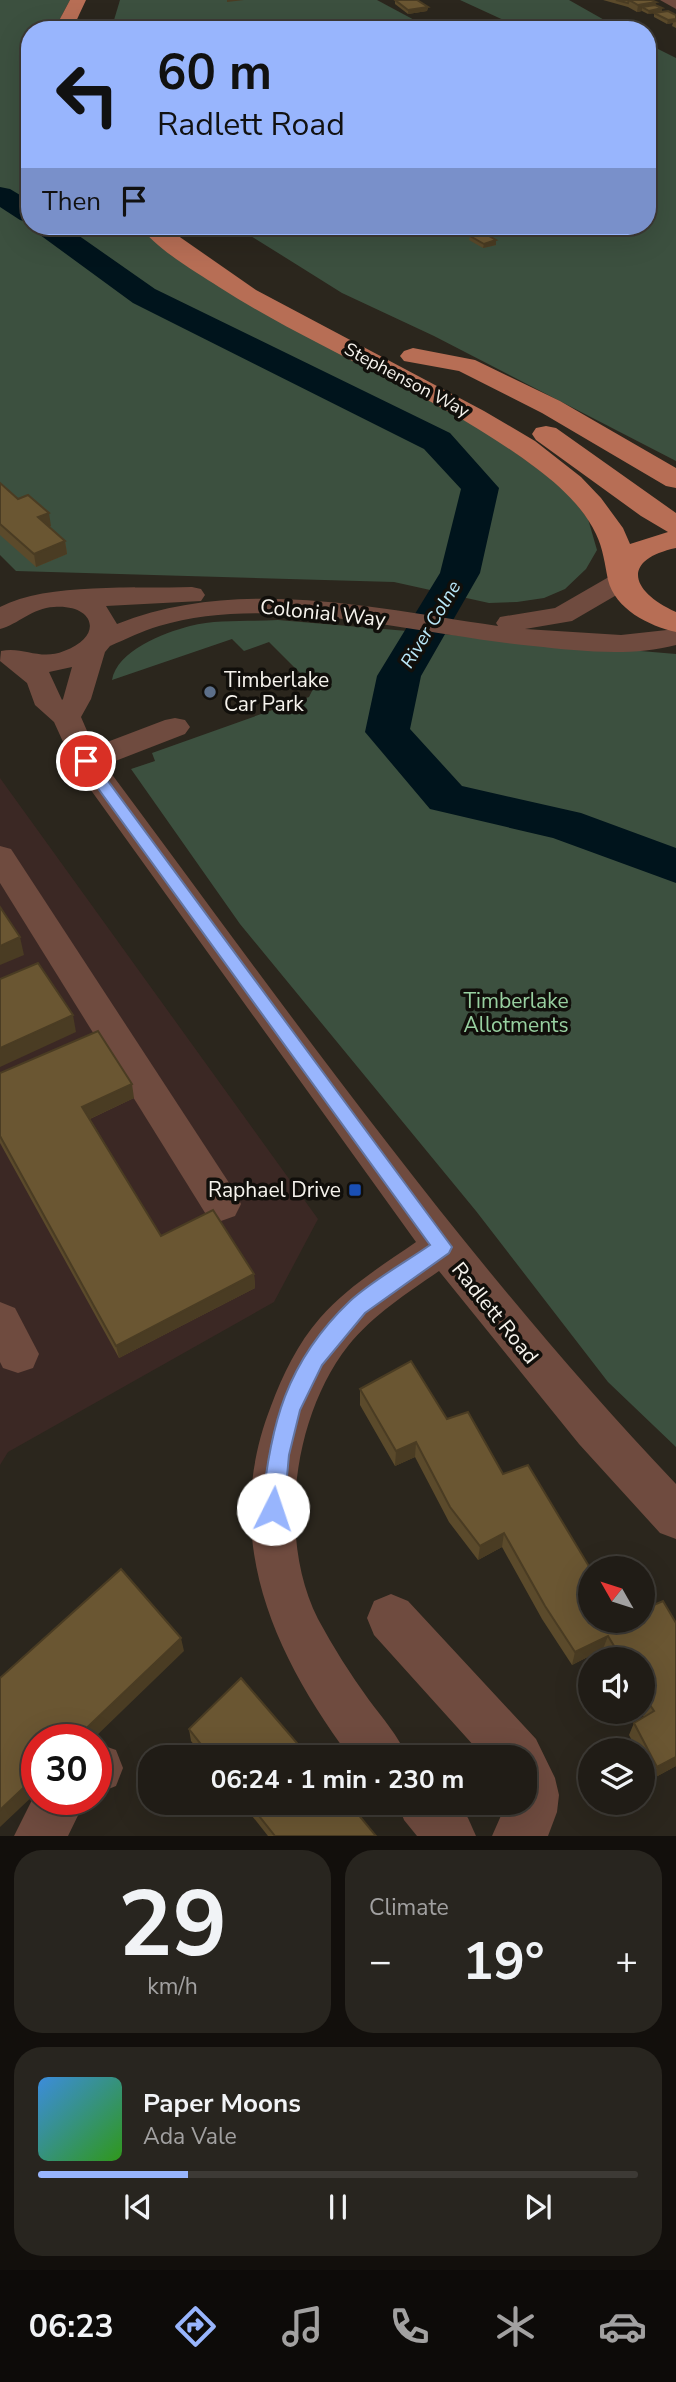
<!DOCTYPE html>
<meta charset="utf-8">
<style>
:root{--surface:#201c16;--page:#28251f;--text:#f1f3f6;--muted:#a2a1a1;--line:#3d3a35;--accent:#98b5fd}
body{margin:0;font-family:"Nunito Sans",sans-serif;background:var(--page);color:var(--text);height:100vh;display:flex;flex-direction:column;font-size:26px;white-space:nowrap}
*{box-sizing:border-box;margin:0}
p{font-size:23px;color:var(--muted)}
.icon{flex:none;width:38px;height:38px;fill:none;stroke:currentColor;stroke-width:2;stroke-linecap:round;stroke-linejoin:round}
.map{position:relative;height:1836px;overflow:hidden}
.details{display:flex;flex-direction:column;gap:14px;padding:14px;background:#120f0c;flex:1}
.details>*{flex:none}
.hud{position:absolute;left:21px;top:21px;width:635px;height:214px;border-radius:28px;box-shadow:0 7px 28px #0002,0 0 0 2px var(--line);background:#98b5fd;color:#111;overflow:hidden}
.needle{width:46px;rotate:309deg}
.controls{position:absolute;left:578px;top:1556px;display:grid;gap:14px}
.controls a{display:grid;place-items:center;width:77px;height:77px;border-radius:50%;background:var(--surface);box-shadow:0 7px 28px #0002,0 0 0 2px var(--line);font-size:35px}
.speed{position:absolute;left:21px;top:1724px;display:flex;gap:14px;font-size:35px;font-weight:700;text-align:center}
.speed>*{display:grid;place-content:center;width:91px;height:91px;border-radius:50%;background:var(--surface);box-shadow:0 7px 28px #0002,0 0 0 2px var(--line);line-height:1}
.speed .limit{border:10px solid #d22;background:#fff;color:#111}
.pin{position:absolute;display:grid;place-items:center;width:60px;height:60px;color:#fff;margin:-30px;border:4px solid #fff;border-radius:50%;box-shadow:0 2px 7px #0007}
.me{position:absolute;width:77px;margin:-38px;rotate:4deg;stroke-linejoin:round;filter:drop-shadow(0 0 5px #0008)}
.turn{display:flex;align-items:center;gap:24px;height:147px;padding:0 21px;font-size:32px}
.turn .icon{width:91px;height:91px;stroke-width:2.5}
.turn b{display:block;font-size:49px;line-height:60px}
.then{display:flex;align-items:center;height:66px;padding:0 21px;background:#0003;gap:14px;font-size:26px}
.big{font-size:52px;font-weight:700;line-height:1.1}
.details .card{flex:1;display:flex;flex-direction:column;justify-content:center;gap:10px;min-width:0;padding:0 24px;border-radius:28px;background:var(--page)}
.details .dial{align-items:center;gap:0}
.dial b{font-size:91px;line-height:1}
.song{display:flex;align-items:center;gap:21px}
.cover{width:84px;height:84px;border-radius:10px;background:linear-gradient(135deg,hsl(210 70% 55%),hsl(110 70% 35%))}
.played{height:7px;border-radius:4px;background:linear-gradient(90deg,var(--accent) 25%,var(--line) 25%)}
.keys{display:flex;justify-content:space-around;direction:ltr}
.heat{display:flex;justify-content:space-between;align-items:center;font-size:38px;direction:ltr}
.details .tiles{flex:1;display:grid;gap:14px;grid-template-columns:1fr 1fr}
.card:last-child{grid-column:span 2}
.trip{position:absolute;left:138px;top:1745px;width:399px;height:70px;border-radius:28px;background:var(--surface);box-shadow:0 7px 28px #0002,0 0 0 2px var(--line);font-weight:700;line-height:70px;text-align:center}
.tab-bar{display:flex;height:112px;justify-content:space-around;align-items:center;background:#0d0b09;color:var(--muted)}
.tab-bar .icon{width:49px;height:49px}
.tab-bar .current{color:var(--accent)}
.tab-bar b{font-size:32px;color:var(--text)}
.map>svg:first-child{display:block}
.commercial{fill:#3b2824}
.green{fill:#3c503f}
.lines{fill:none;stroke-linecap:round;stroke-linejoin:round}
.river{fill:#00141c;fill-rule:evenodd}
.minor{fill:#6f4b3f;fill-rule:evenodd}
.major{fill:#b76e55;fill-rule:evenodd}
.wall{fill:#5b4a2b}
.shaded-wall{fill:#4a3c23}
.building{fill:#6a5632;stroke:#4a3c23;stroke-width:2}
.route{fill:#98b5fd;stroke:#6376a4;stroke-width:2}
.service-dot{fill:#5c6f8a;stroke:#110f0b;stroke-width:2.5}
.transit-dot{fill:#1a4fb4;stroke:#110f0b;stroke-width:2.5}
.labels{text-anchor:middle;stroke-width:7;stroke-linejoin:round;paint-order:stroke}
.far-street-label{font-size:18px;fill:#f6f3ed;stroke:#110f0b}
.far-water-label{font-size:19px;font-style:italic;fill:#b9e7f8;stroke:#110f0b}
.street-label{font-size:21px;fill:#f6f3ed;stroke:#110f0b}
.poi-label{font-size:21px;fill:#f6f3ed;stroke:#110f0b;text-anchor:start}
.park-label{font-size:21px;fill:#98d0a0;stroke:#110f0b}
</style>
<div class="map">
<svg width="676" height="1836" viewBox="0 0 676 1836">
<rect width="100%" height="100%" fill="#2b261d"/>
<!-- commercial -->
<polygon class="commercial" points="0,778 318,1219 274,1302 8,1452 0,1465"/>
<!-- green -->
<g class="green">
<polygon points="0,0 70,0 54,30 30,30 30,226 138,226 180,258 469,419 564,488 588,519 597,550 586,569 565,589 544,598 517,602 489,603 394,582 16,571 0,555"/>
<polygon points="120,0 377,0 433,30 111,30"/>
<polygon points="460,0 569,0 622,30 511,30 519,27"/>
<polygon points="648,44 676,58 676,461 434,336 342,293 235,226 648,226"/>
<path d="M278,620L676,654V1447L608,1382L476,1211L240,924L131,769L155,761L152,753L309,697L314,687L269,642L244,651L232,639L112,680C117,651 163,633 190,626C217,619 250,622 278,620Z"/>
</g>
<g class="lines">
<!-- river -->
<g class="river">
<polygon points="0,187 10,189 30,201 30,223 20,220 0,207"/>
<polygon points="31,226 65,226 155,289 450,433 499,488 480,573 421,676 410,729 462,786 581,813 676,848 676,883 553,838 430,809 365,732 377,676 440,573 461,489 424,449 133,303 36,232"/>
</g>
<!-- minor -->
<g class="minor">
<polygon points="660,0 676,0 676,9"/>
<path d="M623,572L632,574L636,580L632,586L572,621L525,629L621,635L676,629V645C630,657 580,651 533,646C420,635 269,592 159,626C142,631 126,639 110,646L105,652L91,699L81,717L94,747L165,720L175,718L185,720L190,727L185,734L105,765C288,1011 464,1261 676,1484V1539L660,1533L579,1444L439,1271C407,1293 373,1315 348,1346C293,1416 277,1538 318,1619C333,1647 350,1674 369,1700C383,1719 398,1735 407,1757H350C272,1652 220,1536 271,1406C283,1374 298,1343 320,1318C347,1287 383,1265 416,1242L75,768L54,722L35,705L27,683L0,661L1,651C23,646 40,661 64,651C105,636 94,604 54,607C32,608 19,624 0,629V607C48,582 136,589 192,587L201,589L205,595L201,601L106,606L117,624C239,576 373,608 498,626L496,623L500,617L555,608L614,574ZM72,667L63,699L62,700L49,672Z"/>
<polygon points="0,846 11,849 235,1192 241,1204 235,1216 221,1221 207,1216 0,883"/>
<polygon points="0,1302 15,1308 39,1354 33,1368 18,1373 3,1368 0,1362"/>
<polygon points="391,1594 408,1601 536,1739 555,1778 559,1795 557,1812 548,1836 492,1836 507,1802 525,1802 525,1757 484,1757 374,1635 367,1618 374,1601"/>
<polygon points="96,1743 116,1750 123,1768 116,1786 96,1794"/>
<polygon points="37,1790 37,1799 86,1799 68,1836 14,1836"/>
<polygon points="397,1802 456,1802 468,1818 476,1836 417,1836 404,1820"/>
</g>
<!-- major -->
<g class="major">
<polygon points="70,0 86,0 72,30 54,30"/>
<path d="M140,226H164L256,290L484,411L535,441L581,477L601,498L623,528L630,544L668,532L641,516L536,440L532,434L536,428L546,426L556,428L676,513V548C620,560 631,592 676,612V632C649,626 615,609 608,580C605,565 603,548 596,534C584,508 559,485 536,468C439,395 322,353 219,287C196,272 156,249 140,226Z"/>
<polygon points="413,348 475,360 560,401 676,468 676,488 666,486 542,413 459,371 404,361 400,356 404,351"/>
</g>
</g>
<!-- wall -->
<g class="wall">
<polygon points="395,0 428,7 427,11 408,14 395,4"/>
<polygon points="603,0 651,0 662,12 676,15 676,28 672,26 673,23 667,24 654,17 654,13 648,14 642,11 637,12 628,7"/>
<polygon points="470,236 496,245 483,248 469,240"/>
<polygon points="0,483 51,526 49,527 65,541 67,554 36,567 0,535"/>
<polygon points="0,1073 134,1098 90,1119 161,1236 254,1274 255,1288 119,1358 0,1143"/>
<polygon points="360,1389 447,1419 503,1474 590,1620 676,1623 676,1766 652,1779 642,1760 642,1750 637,1750 629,1735 634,1723 644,1717 641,1712 642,1712 642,1659 609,1659 603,1649 572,1665 542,1619 502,1547 478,1560 449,1522 415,1457 395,1466 360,1405"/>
<polygon points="189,1729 309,1757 204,1757 191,1741"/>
<polygon points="241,1802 348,1802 376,1836 268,1836"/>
</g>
<!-- shaded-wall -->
<g class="shaded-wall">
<polygon points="227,0 244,0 227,2"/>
<polygon points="656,2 655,9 642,7 642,11 637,12 638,5"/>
<polygon points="428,7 427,11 408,14 408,10"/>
<polygon points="662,8 662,12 648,14 649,11"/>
<polygon points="676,19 676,22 667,24 668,20"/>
<polygon points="496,240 496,245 483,248 484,244"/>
<polygon points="49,513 51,526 40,530 38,517"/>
<polygon points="65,541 67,554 36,567 34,554"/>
<polygon points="20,937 24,955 0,965 0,946"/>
<polygon points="73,1015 76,1032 0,1067 0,1048"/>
<polygon points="132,1084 134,1098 85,1121 82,1107"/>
<polygon points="254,1274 255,1288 119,1358 116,1346"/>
<polygon points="416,1442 415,1457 395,1466 396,1451"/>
<polygon points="504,1533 502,1547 478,1560 480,1546"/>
<polygon points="608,1636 603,1649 572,1665 575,1652"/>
<polygon points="181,1638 184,1651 92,1740 74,1740"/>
<polygon points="676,1757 676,1766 652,1779 657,1767"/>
<polygon points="37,1775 37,1792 0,1827 0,1810"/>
</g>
<!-- building -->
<g class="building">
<polygon points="395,0 417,0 428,7 408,10"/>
<polygon points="616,0 629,0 628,3"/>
<polygon points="629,0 651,0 656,2 638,5"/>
<polygon points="655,5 662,8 649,11 642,7"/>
<polygon points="668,11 676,15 676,19 668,20 654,13"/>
<polygon points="482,232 496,240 484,244 470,236"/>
<polygon points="0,483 18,499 28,495 49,513 38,517 65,541 34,554 0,524"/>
<polygon points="0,907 20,937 0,946"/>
<polygon points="38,963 73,1015 0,1048 0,979"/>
<polygon points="98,1031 132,1084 82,1107 161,1236 213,1210 254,1274 116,1346 0,1136 0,1073"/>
<polygon points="411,1361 447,1419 468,1412 503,1474 528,1465 590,1568 590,1620 642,1620 642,1610 663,1601 676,1623 676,1757 657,1767 634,1723 654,1711 642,1693 642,1659 622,1659 608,1636 575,1652 545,1606 504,1533 480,1546 450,1507 416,1442 396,1451 360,1389"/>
<polygon points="121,1569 181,1638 74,1740 37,1740 37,1775 0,1810 0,1678"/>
<polygon points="241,1678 309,1757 211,1757 189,1729"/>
<polygon points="248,1802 348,1802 376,1836 275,1836"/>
</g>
<!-- route -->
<path class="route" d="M86,757L91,758L452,1247L449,1253L365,1313L322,1365L300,1410L289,1455L284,1509L281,1517L273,1520L265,1517L262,1509C270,1425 286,1362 350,1301C373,1280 404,1263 430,1245L81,765L79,761L81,758Z"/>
<!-- markers -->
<circle class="service-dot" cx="210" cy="692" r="7"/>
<rect class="transit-dot" x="348" y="1183" width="14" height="14" rx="3.5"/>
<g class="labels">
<!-- far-street labels -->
<g class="far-street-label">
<text transform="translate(407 380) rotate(28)" y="6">Stephenson Way</text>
</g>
<!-- far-water labels -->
<g class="far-water-label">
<text transform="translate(430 624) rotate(-59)" y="7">River Colne</text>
</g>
<!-- street labels -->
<g class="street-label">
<text transform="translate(323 613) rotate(6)" y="7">Colonial Way</text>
<text transform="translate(495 1313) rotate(51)" y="7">Radlett Road</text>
</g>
<!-- poi labels -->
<g class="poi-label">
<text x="224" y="687">Timberlake<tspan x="224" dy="24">Car Park</tspan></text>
<text x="341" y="1197" text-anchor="end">Raphael Drive</text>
</g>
<!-- park labels -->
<g class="park-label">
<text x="516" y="1008">Timberlake<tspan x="516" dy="24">Allotments</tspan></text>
</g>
</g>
</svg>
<div class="controls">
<a><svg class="needle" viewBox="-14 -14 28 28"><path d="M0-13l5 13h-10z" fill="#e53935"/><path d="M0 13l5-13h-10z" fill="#a2a1a1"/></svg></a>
<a><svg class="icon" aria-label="sound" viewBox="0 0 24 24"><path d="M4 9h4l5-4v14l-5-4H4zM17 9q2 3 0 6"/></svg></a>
<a><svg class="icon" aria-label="layers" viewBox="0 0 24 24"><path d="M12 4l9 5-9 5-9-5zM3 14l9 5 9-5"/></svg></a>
</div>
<div class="speed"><div class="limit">30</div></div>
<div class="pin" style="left:86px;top:761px;background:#d93025"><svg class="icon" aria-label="arrive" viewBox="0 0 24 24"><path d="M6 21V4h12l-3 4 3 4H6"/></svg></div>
<svg class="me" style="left:273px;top:1509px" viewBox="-20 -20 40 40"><circle r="19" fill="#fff"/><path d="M0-13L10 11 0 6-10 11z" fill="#98b5fd"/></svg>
<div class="trip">06:24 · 1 min · 230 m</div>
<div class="hud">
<div class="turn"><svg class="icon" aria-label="left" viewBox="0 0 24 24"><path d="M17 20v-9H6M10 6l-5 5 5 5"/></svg><div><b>60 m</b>Radlett Road</div></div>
<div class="then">Then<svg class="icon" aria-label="arrive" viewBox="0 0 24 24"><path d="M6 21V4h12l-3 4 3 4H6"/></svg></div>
</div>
</div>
<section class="details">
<div class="tiles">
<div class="card dial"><b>29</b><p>km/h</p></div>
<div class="card"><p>Climate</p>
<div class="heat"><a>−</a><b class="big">19°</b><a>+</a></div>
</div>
<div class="card">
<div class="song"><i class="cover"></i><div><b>Paper Moons</b><p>Ada Vale</p></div></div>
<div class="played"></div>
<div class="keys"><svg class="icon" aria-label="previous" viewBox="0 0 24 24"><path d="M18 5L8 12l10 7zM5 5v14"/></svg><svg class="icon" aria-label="pause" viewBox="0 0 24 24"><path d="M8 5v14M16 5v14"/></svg><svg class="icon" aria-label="next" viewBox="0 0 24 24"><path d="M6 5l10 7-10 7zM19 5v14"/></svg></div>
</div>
</div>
</section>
<nav class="tab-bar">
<b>06:23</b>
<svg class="icon current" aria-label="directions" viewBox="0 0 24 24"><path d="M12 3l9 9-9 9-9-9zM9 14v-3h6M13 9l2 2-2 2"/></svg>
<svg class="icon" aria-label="music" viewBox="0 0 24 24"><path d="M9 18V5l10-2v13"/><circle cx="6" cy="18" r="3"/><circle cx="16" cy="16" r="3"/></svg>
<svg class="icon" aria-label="phone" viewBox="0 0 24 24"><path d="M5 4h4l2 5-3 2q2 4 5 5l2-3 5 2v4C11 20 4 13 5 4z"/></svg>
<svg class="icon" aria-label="climate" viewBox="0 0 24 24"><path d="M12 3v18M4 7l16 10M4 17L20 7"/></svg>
<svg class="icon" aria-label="car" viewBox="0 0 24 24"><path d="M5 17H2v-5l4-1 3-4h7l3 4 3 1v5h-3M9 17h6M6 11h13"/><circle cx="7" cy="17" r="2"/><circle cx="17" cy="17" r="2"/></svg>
</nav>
